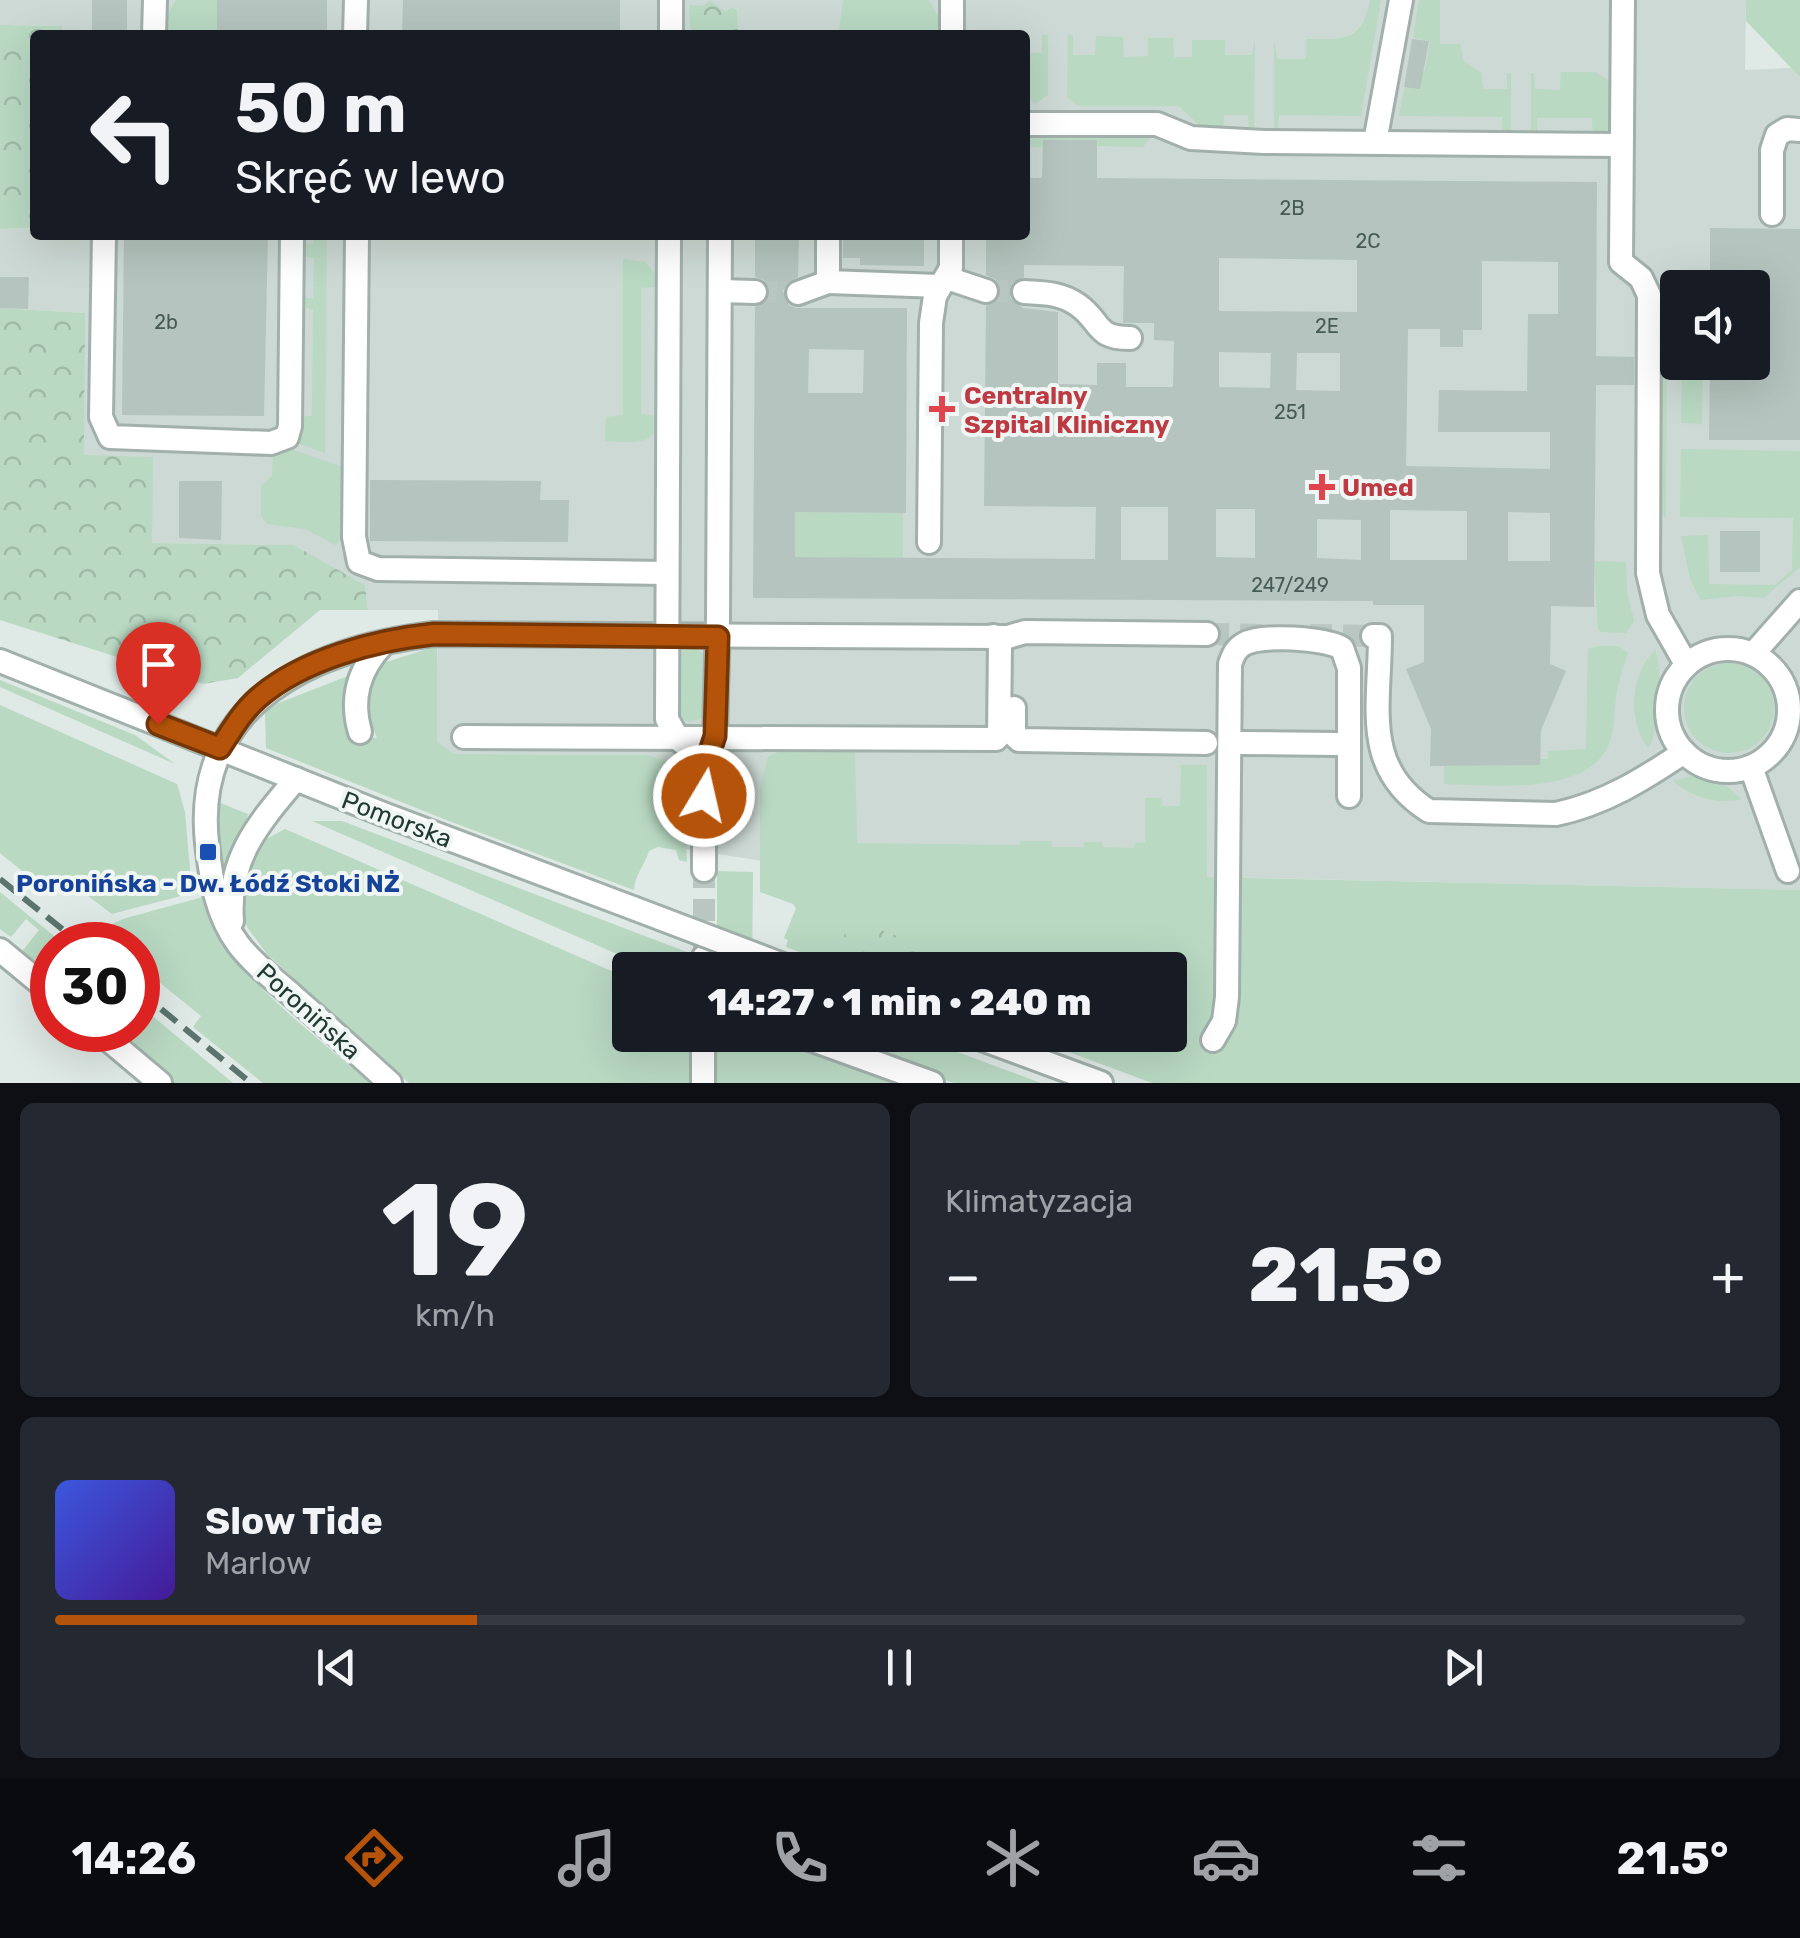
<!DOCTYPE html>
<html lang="pl">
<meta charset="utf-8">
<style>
:root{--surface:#171b24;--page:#242831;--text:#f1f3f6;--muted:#9ea1a6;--line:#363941;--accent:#b45309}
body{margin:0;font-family:Rubik,sans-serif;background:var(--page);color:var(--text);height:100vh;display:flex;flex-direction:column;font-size:38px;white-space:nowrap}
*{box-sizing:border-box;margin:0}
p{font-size:32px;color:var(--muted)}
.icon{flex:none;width:55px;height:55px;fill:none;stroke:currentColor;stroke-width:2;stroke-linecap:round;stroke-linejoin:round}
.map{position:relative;height:1083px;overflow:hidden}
.details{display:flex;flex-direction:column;gap:20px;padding:20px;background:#0d0f14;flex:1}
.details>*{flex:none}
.hud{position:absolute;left:30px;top:30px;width:1000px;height:210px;border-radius:10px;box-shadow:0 10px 40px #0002;background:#171b24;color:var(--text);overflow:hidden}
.buttons{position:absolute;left:1660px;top:270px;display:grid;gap:20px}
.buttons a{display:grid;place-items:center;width:110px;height:110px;border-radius:10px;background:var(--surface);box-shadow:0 10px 40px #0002;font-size:50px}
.speed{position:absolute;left:30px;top:922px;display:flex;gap:20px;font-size:50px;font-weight:700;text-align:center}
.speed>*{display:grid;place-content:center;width:130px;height:130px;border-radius:50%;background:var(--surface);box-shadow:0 10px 40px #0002;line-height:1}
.speed .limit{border:15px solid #d22;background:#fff;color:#111}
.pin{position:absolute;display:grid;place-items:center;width:85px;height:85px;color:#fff;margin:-102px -42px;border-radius:50% 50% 50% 0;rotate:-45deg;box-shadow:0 0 10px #0007}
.pin .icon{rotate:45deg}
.me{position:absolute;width:110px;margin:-55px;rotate:9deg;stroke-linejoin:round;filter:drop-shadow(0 0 8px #0008)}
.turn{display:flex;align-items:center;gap:35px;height:210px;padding:0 40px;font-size:45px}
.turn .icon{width:130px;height:130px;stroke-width:2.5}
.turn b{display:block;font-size:70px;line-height:85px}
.big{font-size:75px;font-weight:800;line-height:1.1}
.details .card{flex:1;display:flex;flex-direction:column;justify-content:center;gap:15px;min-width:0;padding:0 35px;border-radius:15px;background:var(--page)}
.details .dial{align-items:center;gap:0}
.dial b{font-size:130px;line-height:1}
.song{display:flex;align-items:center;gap:30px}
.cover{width:120px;height:120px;border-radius:15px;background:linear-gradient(135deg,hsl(230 70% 55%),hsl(260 70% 35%))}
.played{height:10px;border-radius:5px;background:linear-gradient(90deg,var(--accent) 25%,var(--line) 25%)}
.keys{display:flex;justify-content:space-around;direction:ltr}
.heat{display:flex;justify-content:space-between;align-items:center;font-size:55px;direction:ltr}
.details .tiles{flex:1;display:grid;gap:20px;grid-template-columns:1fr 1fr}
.card:last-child{grid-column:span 2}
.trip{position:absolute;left:612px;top:952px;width:575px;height:100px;border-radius:10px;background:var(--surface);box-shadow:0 10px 40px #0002;font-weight:800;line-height:100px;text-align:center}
.dock{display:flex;height:160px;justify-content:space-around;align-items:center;background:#090b0e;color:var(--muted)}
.dock .icon{width:70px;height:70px}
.dock .current{color:var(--accent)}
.dock b{font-size:45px;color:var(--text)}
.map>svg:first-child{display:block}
.built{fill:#cdd9d4;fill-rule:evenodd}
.green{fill:#b9d9c3}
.forest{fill:url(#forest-crowns)}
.building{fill:#b5c4be;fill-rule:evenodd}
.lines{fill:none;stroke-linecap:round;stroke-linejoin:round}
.minor-tunnel{stroke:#b9c6c1;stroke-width:22;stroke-dasharray:22 11;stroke-linecap:butt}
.minor-casing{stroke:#a2b0ac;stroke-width:28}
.minor{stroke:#fff;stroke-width:22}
.rail{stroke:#5b746e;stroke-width:6;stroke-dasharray:20 10;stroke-linecap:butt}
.minor-bridge-casing{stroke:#a2b0ac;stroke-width:28;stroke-linecap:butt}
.minor-bridge{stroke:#fff;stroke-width:22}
.route-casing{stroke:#753606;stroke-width:25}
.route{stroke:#b45309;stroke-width:18}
.health-dot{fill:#e0444e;stroke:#eff6f3;stroke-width:4}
.transit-dot{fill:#1a4fb4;stroke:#eff6f3;stroke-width:4}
.labels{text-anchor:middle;stroke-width:8;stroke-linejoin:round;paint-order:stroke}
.number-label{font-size:20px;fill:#465b56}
.health-label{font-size:25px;font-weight:bold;fill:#be3a42;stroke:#eff6f3;text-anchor:start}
.street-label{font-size:25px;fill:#213833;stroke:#eff6f3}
.transit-label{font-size:25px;font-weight:bold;fill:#164399;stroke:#eff6f3}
</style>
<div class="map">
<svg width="1800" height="1083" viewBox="0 0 1800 1083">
<defs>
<pattern id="forest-crowns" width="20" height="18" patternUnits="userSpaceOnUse" patternTransform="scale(2.5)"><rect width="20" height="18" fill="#b9d9c3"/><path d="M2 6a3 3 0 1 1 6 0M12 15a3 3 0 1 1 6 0" fill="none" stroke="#9fbba8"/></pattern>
</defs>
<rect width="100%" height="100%" fill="#dfe9e5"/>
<!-- built -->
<path class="built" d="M0,0H1746L1745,70L1792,68L1800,77V890L806,868L686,849L685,796L648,755L454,754L436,742L438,610H368L365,585L294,545L152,543L84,456V313L0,308V229L35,228V235H1025V35H62L61,26L0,25ZM1678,288H1752V362H1678Z"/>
<!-- green -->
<g class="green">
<polygon points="176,0 217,0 217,35 175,35 167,27 166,18"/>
<polygon points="843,0 929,0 940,20 945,22 944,35 925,35 924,31 839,32"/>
<path d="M1370,0H1381L1361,116L1279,115L1278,131L1274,132V40L1277,59H1306V39C1344,39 1362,43 1370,0Z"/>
<polygon points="1419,0 1440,0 1440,44 1460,44 1464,61 1481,73 1483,89 1507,89 1507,73 1511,73 1511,133 1503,133 1502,117 1399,116 1408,69 1425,71 1430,41 1413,38"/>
<polygon points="1746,0 1800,0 1800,77 1746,21"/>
<polygon points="1042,34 1048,35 1048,95 1035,104 1025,95 1025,53 1042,53"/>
<polygon points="1068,34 1073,35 1073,55 1095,55 1096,36 1123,37 1124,57 1148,56 1148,38 1173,38 1174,57 1192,57 1192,40 1225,40 1225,55 1252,55 1255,40 1254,132 1249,132 1248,115 1224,115 1223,131 1199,125 1179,106 1078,106 1067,97"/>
<polygon points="1561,72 1595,72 1612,83 1612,124 1606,131 1593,133 1592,118 1537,118 1537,133 1531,133 1531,73 1534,73 1535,89 1560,90"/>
<polygon points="1025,129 1148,134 1150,138 1143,147 1097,146 1096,140 1043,140 1043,147 1025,147"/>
<polygon points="314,235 327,235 325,453 294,442 297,417 312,416 313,310 305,307 299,298 313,298 314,258 299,256 299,243 313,244"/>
<path d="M623,259L645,262L656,275L658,287L641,288V414L659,416C659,448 629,442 605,441L606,417L623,415Z"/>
<polygon points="1659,324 1667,341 1666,518 1659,510"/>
<polygon points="1682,363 1703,363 1702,424 1681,423"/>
<polygon points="288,448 343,467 343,538 335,545 305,529 267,524 261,516 261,486 272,476 273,454"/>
<polygon points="1681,449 1800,451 1800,567 1763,598 1738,596 1700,600 1690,578 1681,536 1708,535 1709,584 1775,585 1792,570 1793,518 1680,517"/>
<polygon points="795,512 903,513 903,558 795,557"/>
<polygon points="1594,561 1626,562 1627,591 1634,621 1626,633 1601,632 1598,628"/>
<path d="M437,646V742L454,754L648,755L669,762L682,779L687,862L679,860L676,850L658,847L649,851C645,864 634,877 634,890L449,821L266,748L265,712L271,706L348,676L344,712L350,736L377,738C365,711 363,688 383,663Z"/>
<polygon points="693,646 706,656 705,714 700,719 688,722 678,716 678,653"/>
<path d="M1599,646H1618L1628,653C1623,668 1618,682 1616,698C1614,713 1615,730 1609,744C1587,797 1489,785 1444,784V766L1540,765V759H1548V751L1586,749L1588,649Z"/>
<path d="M1655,650C1663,670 1661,731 1648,748C1627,720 1630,675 1655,650Z"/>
<circle cx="1729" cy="708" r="45"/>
<polygon points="0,680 135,735 175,764 0,687"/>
<polygon points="0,705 177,784 185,812 192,893 112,914 62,876 48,892 0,853"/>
<polygon points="780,751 855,752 857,843 1020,845 1021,841 1051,841 1052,847 1083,847 1084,842 1102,842 1103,847 1134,848 1135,843 1145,842 1145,798 1161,798 1162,806 1180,806 1181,765 1207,765 1207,877 1800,890 1800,1083 1152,1083 1023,1035 1170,1035 1170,970 848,970 786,947 788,940 784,938 796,908 793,904 760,892 760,788 768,757"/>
<path d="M1691,776L1724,784L1741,799C1717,805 1692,797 1673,781Z"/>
<path d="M218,802L248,814C242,839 226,858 222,884L215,824Z"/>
<polygon points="312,821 342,821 687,952 688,970 654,970"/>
<polygon points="285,829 630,979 630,1035 689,1035 689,1083 409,1083 267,954 247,927 243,913 242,885 254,853 263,841"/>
<polygon points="717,871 753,872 752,970 717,970"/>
<polygon points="0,892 65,945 52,945 52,981 20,954 39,930 26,919 11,937 0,929"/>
<path d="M203,897C218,966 317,1036 370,1083H263L193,1027L201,1016L138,965V945H113L103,936L114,923L126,918Z"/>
<polygon points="138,1004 233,1083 171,1083 109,1030 138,1030"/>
<polygon points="717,1035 774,1035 907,1083 717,1083"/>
<polygon points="818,1035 912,1035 1041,1083 954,1083"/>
</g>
<!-- forest -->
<g class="forest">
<polygon points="711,1 726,12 731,7 737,10 738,35 695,35 690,27 689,5 702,6"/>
<polygon points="0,25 62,26 62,35 35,35 35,228 0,229"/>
<polygon points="0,308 85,313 84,455 153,457 152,543 294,545 365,585 368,610 320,610 238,678 203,684 0,620"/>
<path d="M867,925L965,961L1000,970C954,970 875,974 844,936L847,928Z"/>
</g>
<!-- building -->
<g class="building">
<rect x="92" y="0" width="35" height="35"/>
<rect x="217" y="0" width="110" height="35"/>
<polygon points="403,0 620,0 620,35 402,35"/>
<polygon points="1412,39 1429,41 1420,89 1404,87"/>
<path d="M1043,140H1097V178L1597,182L1596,356L1634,357V385H1596L1594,607L1551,606L1550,664L1566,671L1541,730L1540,765L1430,766L1431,729L1406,669L1424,662V605H1373V601L753,598L755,307L767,301L770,291L764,280L755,277V235H799L798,277L787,283L783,291L789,305L796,308H907L906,513L795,512V557L1095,559L1096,507L984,506L986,306L997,301L1001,289L996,280L986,275V235H1025V178H1042ZM1219,258L1357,260V312L1219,311ZM1482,261L1558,262V314H1528L1527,391L1439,390L1438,432H1550V469L1406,466L1408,329H1440V347H1463V330H1482ZM1024,265L1124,266L1123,323H1154V340L1174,341L1173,387H1126V363H1097V385L1058,384V312L1023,308L1010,298L1012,283L1024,277ZM809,349L864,350L863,393H808ZM1219,352L1271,353L1270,388L1219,387ZM1297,353H1340V391L1296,390ZM1121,507H1168V560H1121ZM1216,509H1255V558L1216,557ZM1390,510L1467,511V560H1390ZM1508,512L1550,513V561H1508ZM1317,519L1361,520V560L1317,558Z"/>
<polygon points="1710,228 1800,229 1800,440 1709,440 1710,362 1752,362 1752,288 1710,288"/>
<polygon points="124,235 268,235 264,416 122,415"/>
<polygon points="843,235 924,235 924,266 860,265 860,258 843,258"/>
<polygon points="0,277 29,277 28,309 0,308"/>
<polygon points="370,480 541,481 540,500 569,500 568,542 370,541"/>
<polygon points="179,481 222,481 221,540 179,538"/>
<rect x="1720" y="531" width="40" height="41"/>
</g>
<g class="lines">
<!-- minor-tunnel -->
<g class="minor-tunnel">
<polyline points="986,291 1024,292"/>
<polyline points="755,292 798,293"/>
<polyline points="1207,634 1268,635"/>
<polyline points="1310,635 1373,636"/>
<polyline points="704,954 704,870"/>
</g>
<defs>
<g id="minor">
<polyline points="952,0 952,35"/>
<polyline points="1623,0 1621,262 1641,278 1649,295 1648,573 1658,615 1686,664"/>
<polyline points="154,35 155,0"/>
<polyline points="355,35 356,0"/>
<polyline points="671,35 671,0"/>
<polyline points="1025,124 1157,124 1191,138 1264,142 1621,145"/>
<polyline points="1375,142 1401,0"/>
<polyline points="1772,214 1772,150 1777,135 1787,129 1800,130"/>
<polyline points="104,235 101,417 110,437 271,443 287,437 290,426 292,235"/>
<polyline points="357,235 354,537 359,562 378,569 667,573"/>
<polyline points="669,235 667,719 678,739 687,746"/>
<polyline points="828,235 828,282 940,286"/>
<polyline points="947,278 986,291"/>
<polyline points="720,291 755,292"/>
<path d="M1024,292C1044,293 1061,293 1078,305C1102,322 1094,338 1130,338"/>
<polyline points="798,293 828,282"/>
<polyline points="929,542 931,323 935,296 951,268 951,235"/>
<path d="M1373,636H1380C1380,706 1361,768 1429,811L1556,814C1604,804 1644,779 1684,752"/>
<circle cx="1728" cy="710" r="61"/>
<polyline points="1753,654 1800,601"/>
<polyline points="0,661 383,814 633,908"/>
<polyline points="1014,708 1014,735 1019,740 1206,743"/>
<path d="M360,732C350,698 359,669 383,644"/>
<polyline points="464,737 996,739 999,736 1000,644 993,636"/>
<polyline points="1242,743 1336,744"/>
<polyline points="1751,767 1788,871"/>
<polyline points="704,870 704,769 715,736 718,618 720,235"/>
<path d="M232,921C227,859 258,824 296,779"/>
<polyline points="0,950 52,993"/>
<polyline points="703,970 704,957"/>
<polyline points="97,1030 160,1083"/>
<polyline points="703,1035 703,1083"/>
<polyline points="799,1035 932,1083"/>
<polyline points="971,1035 1101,1083"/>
<path d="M1213,1040L1224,1021L1227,997L1230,664C1233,656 1235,649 1244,644C1261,634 1324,638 1342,648L1349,668V796"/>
<path d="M390,1083C358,1054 326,1025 293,996C275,980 253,964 238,944C216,914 211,879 207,843C192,703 313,648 434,634L1008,637L1025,632L1207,634"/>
</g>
</defs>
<!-- minor casing -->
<use href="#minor" class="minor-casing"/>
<!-- minor -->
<use href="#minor" class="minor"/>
<!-- rail -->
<g class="rail">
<polyline points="0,879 82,945"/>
<polyline points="138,990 251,1083"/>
</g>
<defs>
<polyline id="minor-bridge" points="633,908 783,965"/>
</defs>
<!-- minor-bridge casing -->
<use href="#minor-bridge" class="minor-bridge-casing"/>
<!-- minor-bridge -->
<use href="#minor-bridge" class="minor-bridge"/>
</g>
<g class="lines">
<defs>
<path id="route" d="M158,724L220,748C231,731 242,712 258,698C303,659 376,640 434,634L718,637L715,736L704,769V796"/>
</defs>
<!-- route casing -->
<use href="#route" class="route-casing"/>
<!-- route -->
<use href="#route" class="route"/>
</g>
<!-- markers -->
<g class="health-dot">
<path d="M937 394h10v10h10v10h-10v10h-10v-10h-10v-10h10z"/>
<path d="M1317 472h10v10h10v10h-10v10h-10v-10h-10v-10h10z"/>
</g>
<rect class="transit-dot" x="198" y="842" width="20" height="20" rx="5"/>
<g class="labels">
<!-- number labels -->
<g class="number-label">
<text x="1292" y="215">2B</text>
<text x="1368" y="248">2C</text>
<text x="166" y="329">2b</text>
<text x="1327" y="333">2E</text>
<text x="1290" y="419">251</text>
<text x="1290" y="592">247/249</text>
</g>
<!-- health labels -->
<g class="health-label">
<text x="964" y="404">Centralny<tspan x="964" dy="29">Szpital Kliniczny</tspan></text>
<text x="1342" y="496">Umed</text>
</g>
<!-- street labels -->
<g class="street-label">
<text transform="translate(397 819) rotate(21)" y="9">Pomorska</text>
<text transform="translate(309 1011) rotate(42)" y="9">Poronińska</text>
</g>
<!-- transit labels -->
<g class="transit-label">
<text x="208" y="892">Poronińska - Dw. Łódź Stoki NŻ</text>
</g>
</g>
</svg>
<div class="buttons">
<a><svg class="icon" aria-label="sound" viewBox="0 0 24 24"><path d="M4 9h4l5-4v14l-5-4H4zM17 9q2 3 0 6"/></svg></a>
</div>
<div class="speed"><div class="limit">30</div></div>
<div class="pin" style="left:158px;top:724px;background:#d93025"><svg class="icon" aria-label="arrive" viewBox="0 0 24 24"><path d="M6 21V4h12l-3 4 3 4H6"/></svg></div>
<svg class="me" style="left:704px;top:796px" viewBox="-20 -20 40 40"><circle r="17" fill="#b45309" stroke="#fff" stroke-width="3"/><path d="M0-11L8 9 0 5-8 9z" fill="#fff"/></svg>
<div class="trip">14:27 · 1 min · 240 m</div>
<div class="hud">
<div class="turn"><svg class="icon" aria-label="left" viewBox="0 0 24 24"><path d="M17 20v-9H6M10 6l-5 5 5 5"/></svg><div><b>50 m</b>Skręć w lewo</div></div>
</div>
</div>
<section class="details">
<div class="tiles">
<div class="card dial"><b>19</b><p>km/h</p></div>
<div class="card"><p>Klimatyzacja</p>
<div class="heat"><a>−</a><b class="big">21.5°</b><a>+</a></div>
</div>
<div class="card">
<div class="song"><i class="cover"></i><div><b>Slow Tide</b><p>Marlow</p></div></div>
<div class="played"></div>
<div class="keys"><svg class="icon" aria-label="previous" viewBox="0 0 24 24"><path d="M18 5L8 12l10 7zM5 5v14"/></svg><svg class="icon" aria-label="pause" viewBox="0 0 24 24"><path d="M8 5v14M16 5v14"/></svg><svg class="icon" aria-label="next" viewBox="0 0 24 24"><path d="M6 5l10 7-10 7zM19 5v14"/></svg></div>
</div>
</div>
</section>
<nav class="dock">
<b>14:26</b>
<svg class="icon current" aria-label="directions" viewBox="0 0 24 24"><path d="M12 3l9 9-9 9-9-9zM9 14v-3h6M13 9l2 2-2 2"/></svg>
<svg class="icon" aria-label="music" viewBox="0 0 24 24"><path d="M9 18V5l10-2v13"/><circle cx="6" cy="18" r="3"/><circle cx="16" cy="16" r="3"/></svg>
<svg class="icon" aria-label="phone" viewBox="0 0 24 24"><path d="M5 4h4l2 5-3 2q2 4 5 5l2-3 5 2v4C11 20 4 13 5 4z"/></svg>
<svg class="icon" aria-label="climate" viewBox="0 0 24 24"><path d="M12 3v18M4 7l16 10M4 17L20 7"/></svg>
<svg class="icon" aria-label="car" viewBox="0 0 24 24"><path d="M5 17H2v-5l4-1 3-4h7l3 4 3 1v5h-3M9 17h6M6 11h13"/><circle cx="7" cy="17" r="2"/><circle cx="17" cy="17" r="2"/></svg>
<svg class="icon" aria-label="filters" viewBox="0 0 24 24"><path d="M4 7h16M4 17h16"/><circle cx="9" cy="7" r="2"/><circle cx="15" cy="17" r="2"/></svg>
<b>21.5°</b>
</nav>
